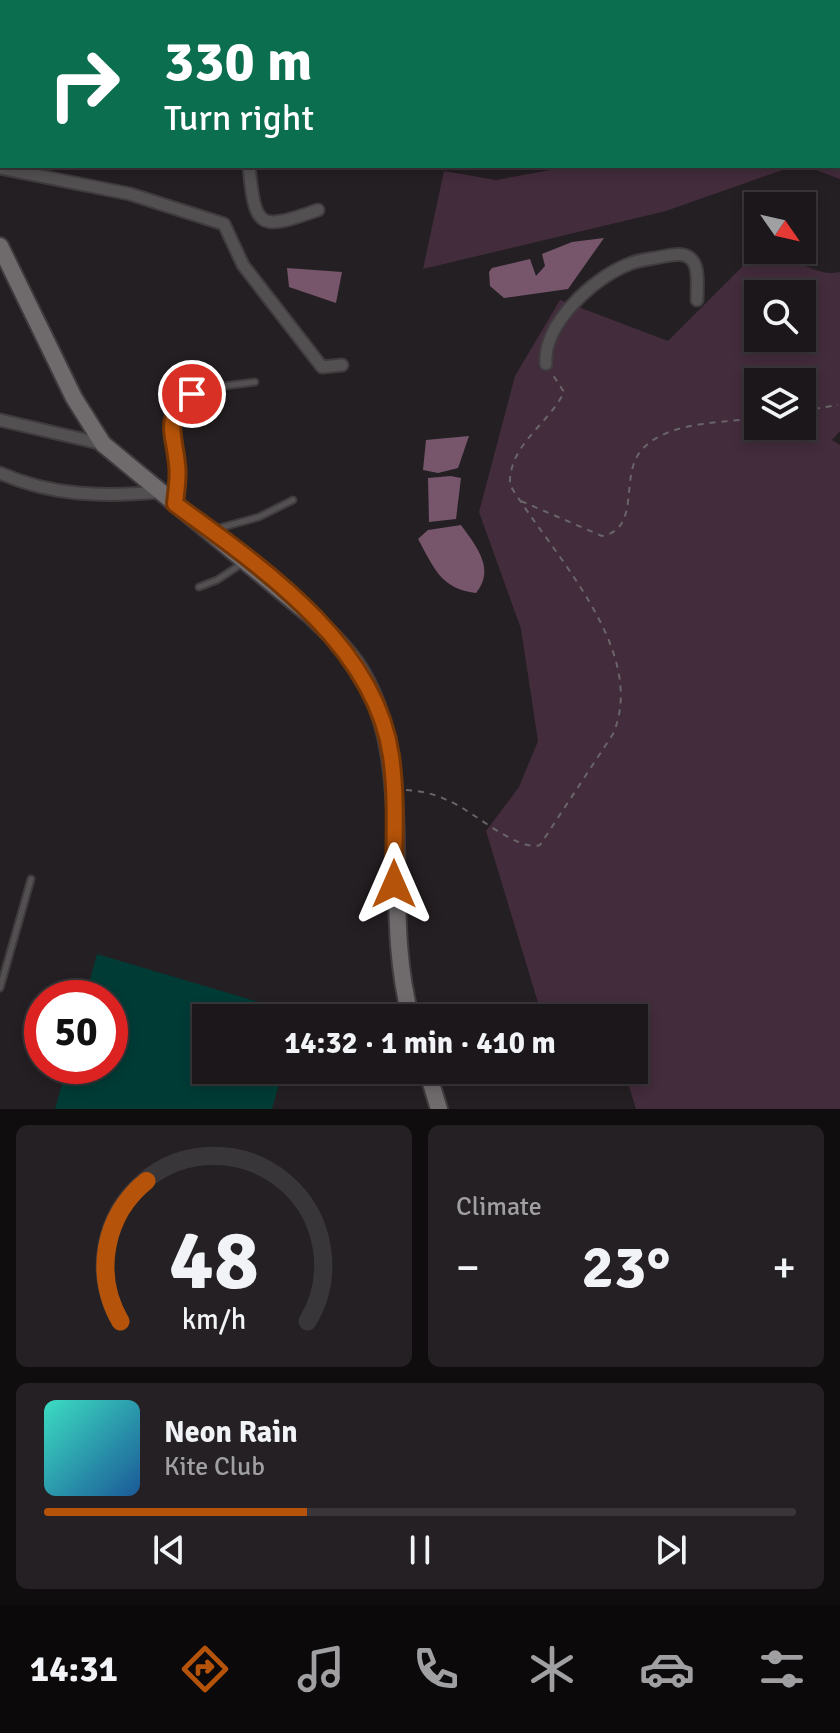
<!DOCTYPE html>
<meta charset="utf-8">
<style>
:root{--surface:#1b171a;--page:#242023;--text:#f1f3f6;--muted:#a09fa2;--line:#393639;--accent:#b45309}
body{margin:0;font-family:Signika,sans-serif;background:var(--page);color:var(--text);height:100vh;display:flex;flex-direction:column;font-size:30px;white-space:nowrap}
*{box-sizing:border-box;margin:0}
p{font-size:26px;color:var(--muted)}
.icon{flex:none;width:44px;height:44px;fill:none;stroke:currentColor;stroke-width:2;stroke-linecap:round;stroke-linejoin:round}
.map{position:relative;height:1109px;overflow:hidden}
.details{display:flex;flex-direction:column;gap:16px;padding:16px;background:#0f0d0e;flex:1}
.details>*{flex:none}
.top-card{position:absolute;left:0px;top:0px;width:840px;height:168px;box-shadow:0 4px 12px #0003,0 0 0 2px var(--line);background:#0b6e4f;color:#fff;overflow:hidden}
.needle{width:52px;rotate:124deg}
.fabs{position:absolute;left:744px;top:192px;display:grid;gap:16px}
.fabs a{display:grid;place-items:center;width:72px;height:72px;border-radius:0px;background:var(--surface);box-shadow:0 4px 12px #0003,0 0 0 2px var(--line);font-size:40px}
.speed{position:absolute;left:24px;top:980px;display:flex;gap:16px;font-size:40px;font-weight:700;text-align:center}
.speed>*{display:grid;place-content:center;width:104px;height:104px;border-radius:50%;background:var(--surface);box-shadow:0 4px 12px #0003,0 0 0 2px var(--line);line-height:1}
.speed .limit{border:12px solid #d22;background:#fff;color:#111}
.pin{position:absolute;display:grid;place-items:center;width:68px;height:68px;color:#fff;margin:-34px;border:4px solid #fff;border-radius:50%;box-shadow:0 2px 8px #0007}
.me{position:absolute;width:88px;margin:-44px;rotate:0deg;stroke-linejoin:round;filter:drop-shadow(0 0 6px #0008)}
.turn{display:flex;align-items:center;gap:28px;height:168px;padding:0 32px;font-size:36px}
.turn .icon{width:104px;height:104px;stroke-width:2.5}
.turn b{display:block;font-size:56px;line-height:68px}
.big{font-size:60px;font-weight:700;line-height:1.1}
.details .card{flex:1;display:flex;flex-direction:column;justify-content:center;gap:12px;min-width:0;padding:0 28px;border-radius:12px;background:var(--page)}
.details .dial{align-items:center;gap:0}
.dial svg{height:208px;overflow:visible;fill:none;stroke:var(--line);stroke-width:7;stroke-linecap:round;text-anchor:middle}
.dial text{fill:var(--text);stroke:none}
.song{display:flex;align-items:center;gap:24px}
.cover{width:96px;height:96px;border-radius:12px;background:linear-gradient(135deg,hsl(170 70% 55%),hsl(210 70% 35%))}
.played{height:8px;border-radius:4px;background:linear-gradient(90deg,var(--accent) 35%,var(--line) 35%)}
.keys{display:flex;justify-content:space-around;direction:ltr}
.heat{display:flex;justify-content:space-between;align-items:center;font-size:44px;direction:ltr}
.details .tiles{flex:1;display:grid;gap:16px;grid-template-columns:1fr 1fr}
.card:last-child{grid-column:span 2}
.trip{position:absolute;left:192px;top:1004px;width:456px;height:80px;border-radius:0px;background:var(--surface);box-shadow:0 4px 12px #0003,0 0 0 2px var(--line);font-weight:700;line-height:80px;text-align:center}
.tab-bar{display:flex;height:128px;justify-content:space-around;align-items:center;background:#0b090a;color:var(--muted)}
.tab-bar .icon{width:56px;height:56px}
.tab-bar .current{color:var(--accent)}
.tab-bar b{font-size:36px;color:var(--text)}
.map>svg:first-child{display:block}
.green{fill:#432c3c;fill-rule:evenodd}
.water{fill:#77566c}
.building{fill:#013b36}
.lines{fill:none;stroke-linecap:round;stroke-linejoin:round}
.service-casing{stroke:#403b3e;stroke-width:9}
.minor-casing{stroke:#403b3e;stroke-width:15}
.secondary-casing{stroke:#403b3e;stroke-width:20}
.path{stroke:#696568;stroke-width:2;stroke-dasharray:6 6;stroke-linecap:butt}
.service{stroke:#535052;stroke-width:5}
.minor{stroke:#535052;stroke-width:11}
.secondary{stroke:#6f6b6d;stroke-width:16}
.route-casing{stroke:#753606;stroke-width:20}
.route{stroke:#b45309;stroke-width:14}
</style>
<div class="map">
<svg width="840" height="1109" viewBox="0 0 840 1109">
<rect width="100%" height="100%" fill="#241f22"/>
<!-- green -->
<g class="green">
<polygon points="667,0 840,0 840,179 805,166 838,166 838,2 665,2"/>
<polygon points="572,166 794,166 666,211 423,269 444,171 496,180"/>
<path d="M759,250C787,250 814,279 840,272V431L832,440L840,445V1109H636L624,1070H634V1018H548L539,1006L486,831L519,787L538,741L521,629L479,512L515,376L560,300L668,341ZM758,294H802V338H758ZM758,382H802V426H758Z"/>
</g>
<!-- water -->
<g class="water">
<polygon points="604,238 568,289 504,298 490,286 489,272 492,268 530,259 536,276 545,266 542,254 572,242"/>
<polygon points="287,268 342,272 336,303 289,287"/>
<polygon points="469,436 458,468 438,473 423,470 426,440"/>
<polygon points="451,476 461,478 456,519 429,522 428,478"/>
<path d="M461,525C476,546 496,569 476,593C441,589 434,568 418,539L428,530Z"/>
</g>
<!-- building -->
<polygon class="building" points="97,954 299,1014 298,1018 206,1018 206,1070 283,1070 272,1109 55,1109 67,1066 110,1066 110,998 85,998"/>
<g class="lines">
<defs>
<g id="service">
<path d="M175,500C178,470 169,442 173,413L200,389L255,382"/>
<polyline points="212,530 259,517 293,500"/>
<polyline points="199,587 217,580 243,563"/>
<polyline points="0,988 31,879"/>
</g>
<g id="minor">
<polyline points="236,0 237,2"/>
<polyline points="336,0 337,2"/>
<polyline points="511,0 516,2"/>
<polyline points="580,2 582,0"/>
<path d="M249,166C255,231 260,230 318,210"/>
<polyline points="0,168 130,194 224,224 243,265 322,367 342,365"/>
<path d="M546,364C543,324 593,278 629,264C638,260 650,259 660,257C671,255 687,250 694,263C699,272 697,289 697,300"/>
<polyline points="0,420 103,444"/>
<path d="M0,473C52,496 103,497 159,492"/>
</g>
<g id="secondary">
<polyline points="13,2 14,0"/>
<polyline points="0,104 2,89"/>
<path d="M0,246L74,398L103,444L310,615C326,630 343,645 356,664C421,760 379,906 411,1018"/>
<polyline points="427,1070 439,1109"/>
</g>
</defs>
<!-- service casing -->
<use href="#service" class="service-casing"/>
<!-- minor casing -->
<use href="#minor" class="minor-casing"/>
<!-- secondary casing -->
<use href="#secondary" class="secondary-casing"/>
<!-- path -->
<g class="path">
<polyline points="802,411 838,405"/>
<path d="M521,501L602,536C641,529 620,477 640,452C664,421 723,423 758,418"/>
<path d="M406,790C422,791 435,794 449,801C472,810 517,852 540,845L613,734C649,650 551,553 510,485C508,445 549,424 564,392L551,372"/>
</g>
<!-- service -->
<use href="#service" class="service"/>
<!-- minor -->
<use href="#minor" class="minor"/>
<!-- secondary -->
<use href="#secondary" class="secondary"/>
</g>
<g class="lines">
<defs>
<path id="route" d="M192,394C162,418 174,432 177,464C179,477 176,491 175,504C260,566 375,644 391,756C397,798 394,842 394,884"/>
</defs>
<!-- route casing -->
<use href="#route" class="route-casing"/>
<!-- route -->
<use href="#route" class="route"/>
</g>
</svg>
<div class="fabs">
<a><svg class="needle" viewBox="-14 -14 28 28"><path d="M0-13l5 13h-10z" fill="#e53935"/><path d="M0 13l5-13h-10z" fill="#a09fa2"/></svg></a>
<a><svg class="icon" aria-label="search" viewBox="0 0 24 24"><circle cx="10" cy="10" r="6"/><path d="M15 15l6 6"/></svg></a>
<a><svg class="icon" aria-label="layers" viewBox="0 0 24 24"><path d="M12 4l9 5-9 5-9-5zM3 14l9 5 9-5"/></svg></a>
</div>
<div class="speed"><div class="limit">50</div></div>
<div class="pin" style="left:192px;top:394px;background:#d93025"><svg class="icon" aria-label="arrive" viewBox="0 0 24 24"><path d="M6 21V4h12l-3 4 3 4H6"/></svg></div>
<svg class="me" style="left:394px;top:884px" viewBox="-20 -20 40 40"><path d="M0-17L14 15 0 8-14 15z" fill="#b45309" stroke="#fff" stroke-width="4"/></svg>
<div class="trip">14:32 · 1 min · 410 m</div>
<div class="top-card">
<div class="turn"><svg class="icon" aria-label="right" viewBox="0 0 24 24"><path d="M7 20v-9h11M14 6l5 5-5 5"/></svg><div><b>330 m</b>Turn right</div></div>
</div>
</div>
<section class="details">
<div class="tiles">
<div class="card dial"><svg viewBox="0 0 100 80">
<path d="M14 69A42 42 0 1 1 86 69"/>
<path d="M14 69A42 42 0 0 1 24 15" stroke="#b45309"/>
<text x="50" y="56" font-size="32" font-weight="700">48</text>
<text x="50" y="72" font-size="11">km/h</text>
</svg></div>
<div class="card"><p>Climate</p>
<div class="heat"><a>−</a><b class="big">23°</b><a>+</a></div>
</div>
<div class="card">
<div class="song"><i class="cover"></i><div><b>Neon Rain</b><p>Kite Club</p></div></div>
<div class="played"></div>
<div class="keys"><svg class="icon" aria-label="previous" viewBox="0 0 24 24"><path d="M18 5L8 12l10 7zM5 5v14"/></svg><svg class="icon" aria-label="pause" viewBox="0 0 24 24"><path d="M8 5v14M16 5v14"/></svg><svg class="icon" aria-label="next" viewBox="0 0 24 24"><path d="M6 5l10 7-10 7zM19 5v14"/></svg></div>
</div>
</div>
</section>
<nav class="tab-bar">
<b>14:31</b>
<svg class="icon current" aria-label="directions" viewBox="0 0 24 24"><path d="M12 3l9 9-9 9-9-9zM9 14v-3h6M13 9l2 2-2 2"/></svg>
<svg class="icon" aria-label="music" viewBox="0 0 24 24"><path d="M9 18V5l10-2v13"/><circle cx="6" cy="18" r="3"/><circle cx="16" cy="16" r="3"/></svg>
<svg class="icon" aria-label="phone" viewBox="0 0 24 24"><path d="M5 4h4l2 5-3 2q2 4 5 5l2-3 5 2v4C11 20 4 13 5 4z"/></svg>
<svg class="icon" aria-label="climate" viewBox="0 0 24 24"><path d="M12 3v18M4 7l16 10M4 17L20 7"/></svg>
<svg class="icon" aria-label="car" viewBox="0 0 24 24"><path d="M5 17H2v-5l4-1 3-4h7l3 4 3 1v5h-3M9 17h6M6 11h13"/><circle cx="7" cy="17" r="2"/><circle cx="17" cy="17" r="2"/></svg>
<svg class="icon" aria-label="filters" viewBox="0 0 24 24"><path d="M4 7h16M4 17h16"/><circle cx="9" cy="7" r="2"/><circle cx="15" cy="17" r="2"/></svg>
</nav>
